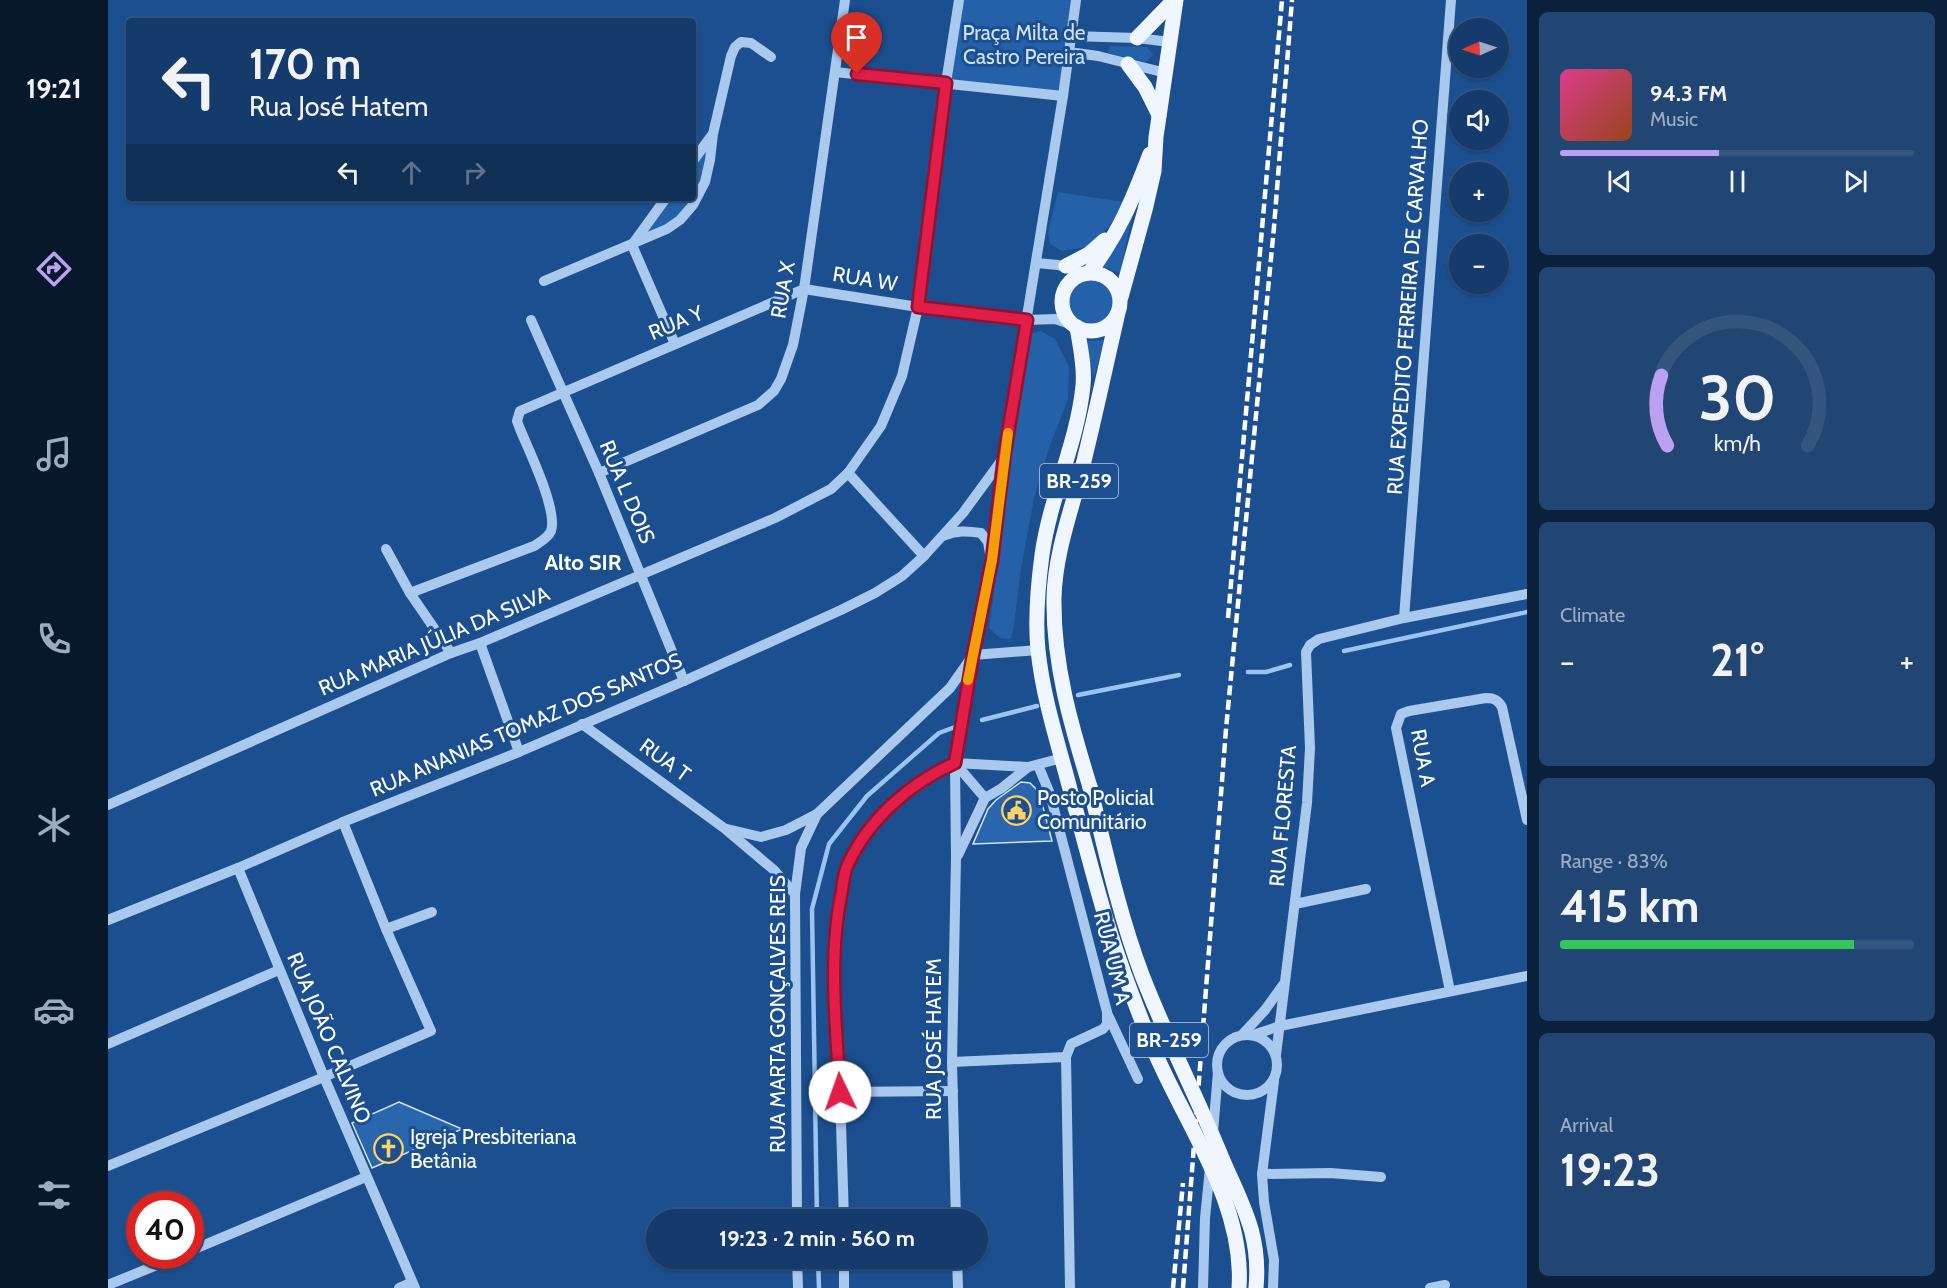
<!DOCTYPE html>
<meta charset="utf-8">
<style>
:root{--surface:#143b6b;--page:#214673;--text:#f1f3f6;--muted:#9dadc1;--line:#33557e;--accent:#bca0f2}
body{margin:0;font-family:Cabin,sans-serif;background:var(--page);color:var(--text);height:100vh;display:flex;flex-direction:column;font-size:22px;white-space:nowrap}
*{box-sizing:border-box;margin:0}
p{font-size:20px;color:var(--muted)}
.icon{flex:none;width:33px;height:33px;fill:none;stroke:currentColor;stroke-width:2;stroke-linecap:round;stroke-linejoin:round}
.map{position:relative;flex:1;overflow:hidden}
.sheet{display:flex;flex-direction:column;gap:12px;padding:12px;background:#0b203b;width:420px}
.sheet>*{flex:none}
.guide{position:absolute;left:18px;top:18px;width:570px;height:183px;border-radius:6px;box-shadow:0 2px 4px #0004,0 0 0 2px var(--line);background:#143b6b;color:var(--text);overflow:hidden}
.needle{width:39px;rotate:267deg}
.fabs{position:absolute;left:1341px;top:18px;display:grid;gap:12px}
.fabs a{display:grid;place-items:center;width:60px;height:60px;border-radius:50%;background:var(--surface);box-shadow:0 2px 4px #0004,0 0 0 2px var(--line);font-size:30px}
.speed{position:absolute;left:18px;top:1191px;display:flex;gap:12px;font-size:30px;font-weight:700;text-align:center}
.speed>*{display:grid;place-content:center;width:78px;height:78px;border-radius:50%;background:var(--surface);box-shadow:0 2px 4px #0004,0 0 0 2px var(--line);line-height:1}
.speed .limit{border:9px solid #d22;background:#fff;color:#111}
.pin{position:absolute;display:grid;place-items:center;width:51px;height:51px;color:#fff;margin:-62px -26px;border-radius:50% 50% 50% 0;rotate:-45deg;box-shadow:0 0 6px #0007}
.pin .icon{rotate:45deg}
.me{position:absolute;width:66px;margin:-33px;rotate:357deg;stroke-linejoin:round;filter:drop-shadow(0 0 4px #0008)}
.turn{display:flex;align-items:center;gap:21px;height:126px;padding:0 24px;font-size:27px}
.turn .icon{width:78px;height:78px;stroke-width:2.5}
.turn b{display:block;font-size:42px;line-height:51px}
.lanes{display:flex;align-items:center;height:57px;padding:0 24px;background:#0003;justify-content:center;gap:30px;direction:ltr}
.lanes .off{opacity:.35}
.big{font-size:45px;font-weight:800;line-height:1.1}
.sheet .widget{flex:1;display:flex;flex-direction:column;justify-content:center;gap:9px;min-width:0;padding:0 21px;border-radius:9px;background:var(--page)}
.sheet .dial{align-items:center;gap:0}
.dial svg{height:156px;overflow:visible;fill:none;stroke:var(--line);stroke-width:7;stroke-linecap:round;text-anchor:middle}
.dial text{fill:var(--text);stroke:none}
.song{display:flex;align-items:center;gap:18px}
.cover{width:72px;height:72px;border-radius:9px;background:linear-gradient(135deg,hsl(330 70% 55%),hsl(20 70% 35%))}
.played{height:6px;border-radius:3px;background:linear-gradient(90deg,var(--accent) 45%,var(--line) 45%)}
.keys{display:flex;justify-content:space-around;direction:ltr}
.heat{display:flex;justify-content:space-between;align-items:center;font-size:33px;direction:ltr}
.charge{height:9px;border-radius:4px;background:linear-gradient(90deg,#34c759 83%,var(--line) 0)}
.trip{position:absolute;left:538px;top:1209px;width:342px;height:60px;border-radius:30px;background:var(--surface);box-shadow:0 2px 4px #0004,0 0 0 2px var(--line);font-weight:800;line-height:60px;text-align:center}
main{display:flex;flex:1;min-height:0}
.tabs{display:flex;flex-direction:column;width:108px;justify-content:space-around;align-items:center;background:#08182b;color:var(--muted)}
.tabs .icon{width:42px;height:42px}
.tabs .current{color:var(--accent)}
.tabs b{font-size:27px;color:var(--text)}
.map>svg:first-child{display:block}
.green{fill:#2461a8}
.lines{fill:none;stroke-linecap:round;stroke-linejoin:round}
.stream{stroke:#9cc4f0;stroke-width:4.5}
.building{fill:#2a66ad;stroke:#cfe3fa;stroke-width:1.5}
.minor{stroke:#a9c9ee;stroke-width:10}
.major{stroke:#f0f6ff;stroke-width:15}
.rail{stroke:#fff;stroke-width:4.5;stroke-dasharray:10 4.5;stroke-linecap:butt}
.major-bridge{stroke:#f0f6ff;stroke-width:15}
.route-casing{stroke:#92132f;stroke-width:15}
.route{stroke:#e11d48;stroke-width:10}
.slow{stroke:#f59e0b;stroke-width:10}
.labels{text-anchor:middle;stroke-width:6;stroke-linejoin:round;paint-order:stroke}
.shield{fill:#1b4f8f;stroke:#bbcadd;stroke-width:1.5}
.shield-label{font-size:20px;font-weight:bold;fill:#fff}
.park-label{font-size:21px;fill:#cfe3fa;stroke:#1b4f8f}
.street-label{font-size:21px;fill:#fff;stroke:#1b4f8f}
.poi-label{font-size:21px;fill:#fff;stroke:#1b4f8f;text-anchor:start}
.neighbourhood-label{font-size:22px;font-weight:bold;fill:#fff;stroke:#1b4f8f}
</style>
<main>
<nav class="tabs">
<b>19:21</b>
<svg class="icon current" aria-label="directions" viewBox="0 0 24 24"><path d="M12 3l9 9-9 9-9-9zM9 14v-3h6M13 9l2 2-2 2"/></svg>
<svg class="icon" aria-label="music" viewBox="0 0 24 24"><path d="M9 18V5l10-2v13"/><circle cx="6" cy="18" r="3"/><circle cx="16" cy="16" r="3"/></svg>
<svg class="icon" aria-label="phone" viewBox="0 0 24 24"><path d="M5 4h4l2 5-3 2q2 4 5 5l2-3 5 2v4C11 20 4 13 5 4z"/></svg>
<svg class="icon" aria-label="climate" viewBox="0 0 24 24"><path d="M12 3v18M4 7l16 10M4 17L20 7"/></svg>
<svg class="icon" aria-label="car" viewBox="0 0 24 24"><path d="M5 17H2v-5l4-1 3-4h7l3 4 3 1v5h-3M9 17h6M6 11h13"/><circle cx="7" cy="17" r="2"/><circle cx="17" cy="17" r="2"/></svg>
<svg class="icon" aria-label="filters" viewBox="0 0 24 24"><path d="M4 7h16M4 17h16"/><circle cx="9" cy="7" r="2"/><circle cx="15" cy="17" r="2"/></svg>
</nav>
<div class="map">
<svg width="1419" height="1288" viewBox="0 0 1419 1288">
<rect width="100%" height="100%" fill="#1b4f8f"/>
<!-- green -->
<g class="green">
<polygon points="851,0 968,0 955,96 838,83"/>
<polygon points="1001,46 1039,47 1045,55 1038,62 1000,53"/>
<path d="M600,143C599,169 591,205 568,220C557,227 545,232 533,238L561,198H585V165Z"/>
<polygon points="950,192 1015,202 1002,226 978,247 954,251 942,244 940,232"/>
<polygon points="1025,212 1012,273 994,266"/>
<circle cx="983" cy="301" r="25"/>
<polygon points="933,331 947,339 961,367 960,399 941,448 926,498 913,569 905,632 902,639 892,638 881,628 921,334"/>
<polygon points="996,340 986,378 975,341"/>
</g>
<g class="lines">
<!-- stream -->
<g class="stream">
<polyline points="1236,651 1419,612"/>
<polyline points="1140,672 1158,672 1182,665"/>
<polyline points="970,695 1071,675"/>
<polyline points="874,720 929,706"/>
<polyline points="709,1220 704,909 721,844 759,796 831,733 847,727"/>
<polyline points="710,1258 711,1288"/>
</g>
</g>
<!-- building -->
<g class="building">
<polygon points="913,782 922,783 931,792 944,841 865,844 880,809 888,800"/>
<polygon points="291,1102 354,1129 264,1168 244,1123"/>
</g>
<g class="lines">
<!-- minor -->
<g class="minor">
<polyline points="964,36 1029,38 1062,42"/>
<polyline points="961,52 990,56 1058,73"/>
<polyline points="727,72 955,96"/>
<polyline points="585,161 604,135"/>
<polyline points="558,198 524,245 567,344"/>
<polyline points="928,263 950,265 977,273"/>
<polyline points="436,281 559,229 572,220 585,205 597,182 602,160 605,134 623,56 627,47 633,42 643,43 663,57"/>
<polyline points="696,289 810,307 919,320 947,319 965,325"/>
<polyline points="423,320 491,473 576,681"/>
<polyline points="491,473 650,405 666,391 673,379 685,345 696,289 737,0"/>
<polyline points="740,473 816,556"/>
<path d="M835,536C848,530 859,531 873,533L880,542L882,554"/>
<polyline points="278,549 302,593 343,653"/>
<path d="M302,593L426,546C432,542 440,538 443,531C450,510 421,451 412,429L409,421L412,411L696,289"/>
<polyline points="1296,618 1343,0"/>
<polyline points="372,643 411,752"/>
<polyline points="865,655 930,650"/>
<polyline points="474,724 616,828 666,870 687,894"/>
<polyline points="847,763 877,798"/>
<polyline points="930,765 942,794 999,1012 999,1024 995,1029 963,1044 958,1057 962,1288"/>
<polyline points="0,805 343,653 372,643 667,518 723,489 740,473 773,426 794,376 810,307 838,83 851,0"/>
<polyline points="619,829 653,837 678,830 709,814"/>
<polyline points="850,855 877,798 894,788 920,767"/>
<polyline points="130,868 216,1077 307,1288"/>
<polyline points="1187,904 1258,889"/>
<polyline points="0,920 130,868 235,822 411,752 576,681 733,610 767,593 794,576 816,556 855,513 896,457"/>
<polyline points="278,929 324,912"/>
<path d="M1342,991L1288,728L1293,714L1301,711L1378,698C1386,698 1390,700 1394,707L1419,820"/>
<polyline points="1000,1015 1030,1079"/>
<circle cx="1139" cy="1065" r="30"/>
<polyline points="1134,1035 1157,1010 1175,985"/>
<polyline points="1145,1035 1172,1026 1419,976"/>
<polyline points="0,1044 171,970"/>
<polyline points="1168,1055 1199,803 1202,748 1198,652 1202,645 1211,639 1296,618 1419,594"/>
<polyline points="844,1062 958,1057"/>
<polyline points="732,1092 845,1091"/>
<polyline points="1105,1132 1110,1072"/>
<polyline points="0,1166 216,1077 323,1031 278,929 235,822"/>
<polyline points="1154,1174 1222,1173 1273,1177"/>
<polyline points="689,1220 687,894 693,848 709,814 842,688 861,661"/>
<polyline points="736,1220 732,1092 726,1001 729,914 739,866 758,832 797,793 831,770 847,763 920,767 954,758"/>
<polyline points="848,1220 844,1062 848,858 847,763 865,655 884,560 896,457 955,96 968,0"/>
<polyline points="82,1251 258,1177"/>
<polyline points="689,1258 690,1288"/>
<polyline points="736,1258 736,1288"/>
<polyline points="849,1258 850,1288"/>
<polyline points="0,1285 71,1256"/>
<polyline points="291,1288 304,1282"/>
<polyline points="1095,1288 1097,1218 1102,1168"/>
<polyline points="1165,1288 1166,1260 1156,1202 1154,1174 1166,1081"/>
<polyline points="1322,1288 1337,1285"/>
</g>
<!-- major -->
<g class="major">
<polyline points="1029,38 1066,0"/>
<polyline points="1020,64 1037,87 1051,115"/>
<polyline points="958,266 981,254 997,240"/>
<path d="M982,272C1011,233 1025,199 1042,154"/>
<circle cx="983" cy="302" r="29"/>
<polyline points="1013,297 1037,210 1046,171 1048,137 1068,0"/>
<path d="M982,787C963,725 945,664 946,598C947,555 962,514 973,473C986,422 997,369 1009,317"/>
<path d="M963,793C951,746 935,699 930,650C927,620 930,585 934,555C942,497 969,444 975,386C977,367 972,346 969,327"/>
</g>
<!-- rail -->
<g class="rail">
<polyline points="1120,618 1174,0"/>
<polyline points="1065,1288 1075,1183"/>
<polyline points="1075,1288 1118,729 1166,227 1184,0"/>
</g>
<!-- major-bridge -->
<g class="major-bridge">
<path d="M982,787C997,849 1011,914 1034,975C1058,1037 1089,1097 1114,1158C1134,1205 1153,1234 1148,1288"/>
<path d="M963,793C976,838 987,884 1001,929C1013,967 1027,1004 1042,1041C1073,1119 1137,1200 1131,1288"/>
</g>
</g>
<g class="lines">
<defs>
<path id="route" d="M732,1092C728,1026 720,955 734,891C735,882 736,872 740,864C761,819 802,783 847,763L865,655L884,560L896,457L919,320L810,307L838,83L749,74"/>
</defs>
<!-- route casing -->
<use href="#route" class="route-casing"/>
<!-- route -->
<use href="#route" class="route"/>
<!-- slow -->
<polyline class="slow" points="860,680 884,560 900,433"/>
</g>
<!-- icons -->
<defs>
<symbol id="civic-ring" viewBox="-11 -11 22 22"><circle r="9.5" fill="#1b4f8f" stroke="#ffd166" stroke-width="1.5"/><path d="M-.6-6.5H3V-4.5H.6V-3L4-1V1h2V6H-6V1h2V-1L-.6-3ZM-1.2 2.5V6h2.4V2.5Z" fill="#ffd166"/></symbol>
<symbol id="church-ring" viewBox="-11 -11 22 22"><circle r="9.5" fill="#1b4f8f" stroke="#ffd166" stroke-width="1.5"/><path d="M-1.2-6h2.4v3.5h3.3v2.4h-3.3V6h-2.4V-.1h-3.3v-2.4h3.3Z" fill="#ffd166"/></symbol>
</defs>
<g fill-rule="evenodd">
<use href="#civic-ring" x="892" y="794" width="33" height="33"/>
<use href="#church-ring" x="264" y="1132" width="33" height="33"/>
</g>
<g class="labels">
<!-- shield labels -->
<g class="shield">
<rect x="932" y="464" width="78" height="34" rx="4.5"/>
<rect x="1022" y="1023" width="78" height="34" rx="4.5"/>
</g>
<g class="shield-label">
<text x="971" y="488">BR-259</text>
<text x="1061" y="1047">BR-259</text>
</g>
<!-- park labels -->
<g class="park-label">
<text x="916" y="40">Praça Milta de<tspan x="916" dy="24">Castro Pereira</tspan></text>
</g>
<!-- street labels -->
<g class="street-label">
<text transform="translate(757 279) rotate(9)" y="7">RUA W</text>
<text transform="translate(675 290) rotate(-80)" y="7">RUA X</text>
<text transform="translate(1300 307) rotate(-86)" y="7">RUA EXPEDITO FERREIRA DE CARVALHO</text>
<text transform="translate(568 323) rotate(-23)" y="7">RUA Y</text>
<text transform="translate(519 492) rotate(67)" y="7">RUA L DOIS</text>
<text transform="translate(326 641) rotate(-23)" y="7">RUA MARIA JÚLIA DA SILVA</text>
<text transform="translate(418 725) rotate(-23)" y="7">RUA ANANIAS TOMAZ DOS SANTOS</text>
<text transform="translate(1315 758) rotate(80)" y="7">RUA A</text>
<text transform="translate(557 760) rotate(36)" y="7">RUA T</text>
<text transform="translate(1175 816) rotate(-85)" y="7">RUA FLORESTA</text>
<text transform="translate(1004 958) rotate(76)" y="7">RUA UM A</text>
<text transform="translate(670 1014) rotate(-90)" y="7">RUA MARTA GONÇALVES REIS</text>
<text transform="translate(221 1038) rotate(67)" y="7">RUA JOÃO CALVINO</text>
<text transform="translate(826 1039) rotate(-90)" y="7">RUA JOSÉ HATEM</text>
</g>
<!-- poi labels -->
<g class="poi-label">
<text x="929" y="805">Posto Policial<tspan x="929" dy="24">Comunitário</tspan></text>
<text x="302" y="1144">Igreja Presbiteriana<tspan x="302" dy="24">Betânia</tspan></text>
</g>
<!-- neighbourhood labels -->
<g class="neighbourhood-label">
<text x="475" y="570">Alto SIR</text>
</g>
</g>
</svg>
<div class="fabs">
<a><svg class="needle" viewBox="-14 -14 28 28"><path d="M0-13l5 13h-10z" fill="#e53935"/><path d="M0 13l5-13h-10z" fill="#9dadc1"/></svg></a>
<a><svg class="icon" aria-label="sound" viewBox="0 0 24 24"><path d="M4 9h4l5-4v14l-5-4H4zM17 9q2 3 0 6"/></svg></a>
<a>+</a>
<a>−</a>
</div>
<div class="speed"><div class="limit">40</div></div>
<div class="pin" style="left:749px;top:74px;background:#d93025"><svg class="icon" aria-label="arrive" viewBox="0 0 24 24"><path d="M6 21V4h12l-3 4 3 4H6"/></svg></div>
<svg class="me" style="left:732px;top:1092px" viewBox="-20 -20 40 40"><circle r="19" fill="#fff"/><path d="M0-13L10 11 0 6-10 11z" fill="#e11d48"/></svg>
<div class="trip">19:23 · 2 min · 560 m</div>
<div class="guide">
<div class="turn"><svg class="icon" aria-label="left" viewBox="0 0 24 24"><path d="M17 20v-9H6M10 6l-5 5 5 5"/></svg><div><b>170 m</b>Rua José Hatem</div></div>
<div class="lanes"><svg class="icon" aria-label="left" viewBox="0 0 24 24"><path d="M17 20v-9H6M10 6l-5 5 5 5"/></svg><svg class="icon off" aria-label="ahead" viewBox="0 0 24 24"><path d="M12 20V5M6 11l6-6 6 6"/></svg><svg class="icon off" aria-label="right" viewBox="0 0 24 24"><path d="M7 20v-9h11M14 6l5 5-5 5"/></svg></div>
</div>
</div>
<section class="sheet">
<div class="widget">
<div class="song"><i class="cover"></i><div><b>94.3 FM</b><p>Music</p></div></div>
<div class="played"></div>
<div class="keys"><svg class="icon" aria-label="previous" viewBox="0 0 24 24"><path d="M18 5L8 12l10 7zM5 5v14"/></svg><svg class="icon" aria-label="pause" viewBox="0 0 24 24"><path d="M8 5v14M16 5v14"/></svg><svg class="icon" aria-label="next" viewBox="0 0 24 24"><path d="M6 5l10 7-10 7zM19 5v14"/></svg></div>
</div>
<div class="widget dial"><svg viewBox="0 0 100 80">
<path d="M14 69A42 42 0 1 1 86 69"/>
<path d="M14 69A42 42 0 0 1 11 33" stroke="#bca0f2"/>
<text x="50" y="56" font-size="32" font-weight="700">30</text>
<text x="50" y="72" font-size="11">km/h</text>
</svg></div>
<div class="widget"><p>Climate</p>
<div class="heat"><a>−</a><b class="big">21°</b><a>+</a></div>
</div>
<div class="widget"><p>Range · 83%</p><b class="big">415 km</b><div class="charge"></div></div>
<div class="widget"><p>Arrival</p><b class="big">19:23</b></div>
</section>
</main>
